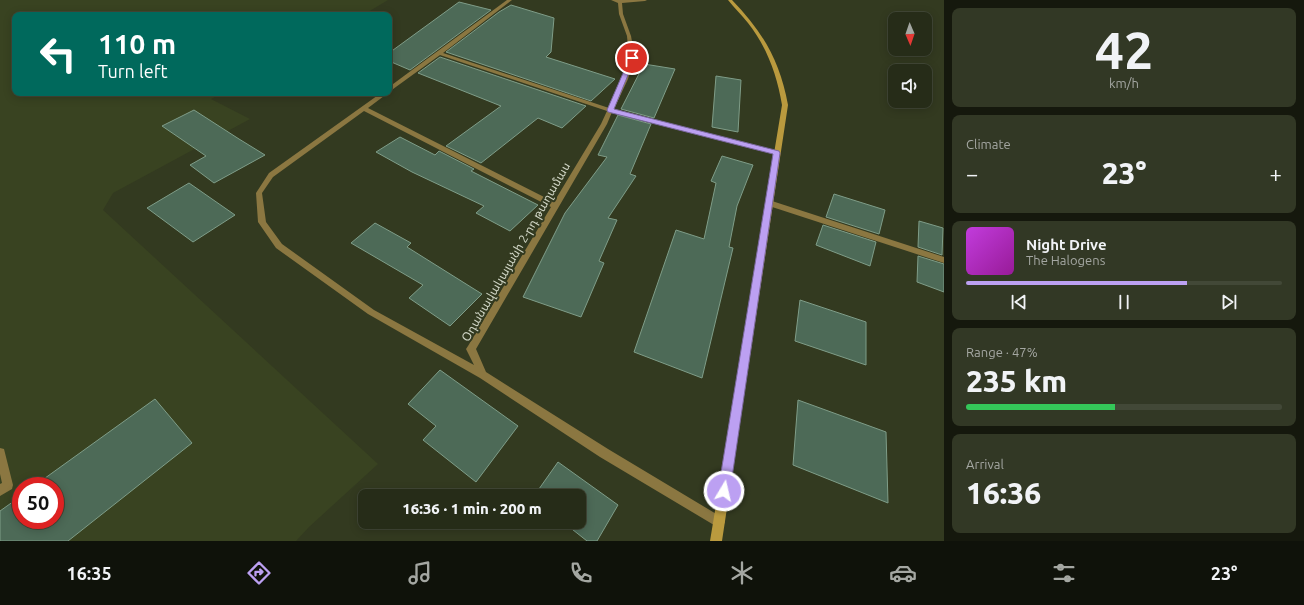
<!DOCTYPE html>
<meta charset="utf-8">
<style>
:root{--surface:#262c18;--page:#323825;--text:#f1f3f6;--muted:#a4a7a2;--line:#424837;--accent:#bca0f2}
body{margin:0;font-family:Ubuntu,"Noto Sans Armenian",sans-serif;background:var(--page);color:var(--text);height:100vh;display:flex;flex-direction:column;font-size:15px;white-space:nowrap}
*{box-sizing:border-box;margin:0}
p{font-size:13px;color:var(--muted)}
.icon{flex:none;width:22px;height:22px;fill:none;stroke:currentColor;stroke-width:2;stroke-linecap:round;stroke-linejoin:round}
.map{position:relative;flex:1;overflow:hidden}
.drawer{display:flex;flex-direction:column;gap:8px;padding:8px;background:#15180d;width:360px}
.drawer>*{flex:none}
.banner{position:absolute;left:12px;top:12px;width:380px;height:84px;border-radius:8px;box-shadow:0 2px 10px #0003,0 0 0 1px var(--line);background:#00695c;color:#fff;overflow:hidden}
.needle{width:26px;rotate:178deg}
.controls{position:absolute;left:888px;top:12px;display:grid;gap:8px}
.controls a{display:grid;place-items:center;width:44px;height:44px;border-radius:8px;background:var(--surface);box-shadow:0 2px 10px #0003,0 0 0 1px var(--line);font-size:20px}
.speed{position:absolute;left:12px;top:477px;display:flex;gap:8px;font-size:20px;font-weight:700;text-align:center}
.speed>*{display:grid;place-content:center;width:52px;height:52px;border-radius:50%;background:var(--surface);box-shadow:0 2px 10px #0003,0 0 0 1px var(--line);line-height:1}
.speed .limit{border:6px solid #d22;background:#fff;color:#111}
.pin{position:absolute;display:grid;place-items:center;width:34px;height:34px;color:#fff;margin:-17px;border:2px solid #fff;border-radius:50%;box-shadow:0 1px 4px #0007}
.me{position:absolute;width:44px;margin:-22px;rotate:9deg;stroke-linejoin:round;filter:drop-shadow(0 0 3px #0008)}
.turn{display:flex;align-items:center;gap:14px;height:84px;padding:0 20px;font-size:18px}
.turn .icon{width:52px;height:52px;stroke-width:2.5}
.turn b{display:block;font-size:28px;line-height:34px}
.big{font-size:30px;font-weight:800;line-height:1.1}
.drawer .tile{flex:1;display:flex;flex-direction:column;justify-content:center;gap:6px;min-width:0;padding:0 14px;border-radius:8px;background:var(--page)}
.drawer .dial{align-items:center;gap:0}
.dial b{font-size:52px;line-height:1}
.song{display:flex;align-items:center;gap:12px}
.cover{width:48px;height:48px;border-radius:6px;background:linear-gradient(135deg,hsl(290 70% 55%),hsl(300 70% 35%))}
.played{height:4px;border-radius:2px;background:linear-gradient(90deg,var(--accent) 70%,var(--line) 70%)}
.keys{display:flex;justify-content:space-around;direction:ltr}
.heat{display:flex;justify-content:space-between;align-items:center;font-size:22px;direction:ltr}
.charge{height:6px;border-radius:3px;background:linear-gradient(90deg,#34c759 47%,var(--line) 0)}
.trip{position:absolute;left:358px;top:489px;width:228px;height:40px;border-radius:8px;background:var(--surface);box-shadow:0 2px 10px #0003,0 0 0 1px var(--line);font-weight:800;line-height:40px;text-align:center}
.tab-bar{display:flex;height:64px;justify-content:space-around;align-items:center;background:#0f120a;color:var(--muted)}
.tab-bar .icon{width:28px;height:28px}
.tab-bar .on{color:var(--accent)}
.tab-bar b{font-size:18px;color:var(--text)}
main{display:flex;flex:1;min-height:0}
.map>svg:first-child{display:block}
.built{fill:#394321;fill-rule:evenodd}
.building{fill:#4d6a57;stroke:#7f9d88}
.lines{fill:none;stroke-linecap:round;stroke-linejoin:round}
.service{fill:#8b7741;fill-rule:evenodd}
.minor{fill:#8b7741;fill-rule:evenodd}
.secondary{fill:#ba9a3e;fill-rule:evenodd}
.route{fill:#bca0f2;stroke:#7a689d}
.labels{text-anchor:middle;stroke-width:4;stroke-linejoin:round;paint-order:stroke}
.street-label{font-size:12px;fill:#d1d6c6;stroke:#333a20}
</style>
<main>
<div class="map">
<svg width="944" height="541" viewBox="0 0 944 541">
<rect width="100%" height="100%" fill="#333a20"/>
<!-- built -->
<path class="built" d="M0,0H388L363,15H15V93H222L211,99L250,119L113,193L103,210L378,464L309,527L296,541H0ZM21,486H55V520H21Z"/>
<!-- building -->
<g class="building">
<polygon points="459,2 491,10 410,70 389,61 389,53"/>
<polygon points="511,5 554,18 551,52 546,57 615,79 591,101 446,52 499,12"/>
<polygon points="440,57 586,106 562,128 538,118 481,163 446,146 501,106 418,73"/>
<polygon points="644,64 675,69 654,118 621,109"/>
<polygon points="716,76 741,80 738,132 712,127"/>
<polygon points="194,110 239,139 265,155 214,183 190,165 206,156 162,126"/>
<polygon points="618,115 651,124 630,174 636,176 608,218 617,220 599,261 604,263 581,317 523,297 565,213 607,157 598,155"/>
<polygon points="400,137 435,155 439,151 474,169 471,171 538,205 510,231 476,213 484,206 412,172 376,152"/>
<polygon points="722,156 753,165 737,206 729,247 733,248 702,378 634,352 676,230 704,239 716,183 711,181"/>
<polygon points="189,183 235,215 193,242 147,208"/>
<polygon points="834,194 885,210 879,234 826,217"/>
<polygon points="919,221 943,228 942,255 918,247"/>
<polygon points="375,223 411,243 407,247 482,294 450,326 409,298 423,285 351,243"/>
<polygon points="823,225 876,242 870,266 816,245"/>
<polygon points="918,256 944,264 944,292 917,282"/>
<polygon points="800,300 866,322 866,365 795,341"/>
<polygon points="440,370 518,426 476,482 423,440 436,426 408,404"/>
<polygon points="155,399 192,443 68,541 0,541 0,511 21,496 21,520 55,520 55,486 34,486"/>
<polygon points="798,400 886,432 888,503 793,465"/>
<polygon points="558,462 618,505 597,541 587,541 563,522 579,522 579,496 534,496"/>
</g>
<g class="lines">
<!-- service -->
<g class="service">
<polygon points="766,201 772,201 944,257 944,263 766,205 765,203"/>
<polygon points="0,448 4,449 13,485 12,489 0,496 0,484 2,483 0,474"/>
</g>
<!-- minor -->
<path class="minor" d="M507,0H512L443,53L609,108L622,79L629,58L627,36L619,14L618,3L611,0H647L645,1L622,3L623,14L631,36L635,58L628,79L614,109L779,152L780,153L777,155L612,112L607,124L476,349L486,372L608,449L723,518L725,522L723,526L719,528L600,457L480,378L368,314L276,248L258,222L256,193L269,173L381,93H388L368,108L554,202L601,124L607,111L440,55L389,92V87ZM364,111L551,207L468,346L466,349L474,365L374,310L282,244L266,222L262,193L273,177Z"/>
<!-- secondary -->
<path class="secondary" d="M728,0H732C763,32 780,61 788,105L722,541H710L782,105C777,75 767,47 748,23C742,15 734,8 728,0Z"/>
</g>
<!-- route -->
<polygon class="route" points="630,57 635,58 614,109 779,151 780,153 730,491 728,496 724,498 720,496 718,491 773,154 608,112 607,110"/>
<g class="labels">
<!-- street labels -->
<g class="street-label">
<text transform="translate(516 252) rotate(-60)" y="4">Օդանավակայանի 2-րդ թաղամաս</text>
</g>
</g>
</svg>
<div class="controls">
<a><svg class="needle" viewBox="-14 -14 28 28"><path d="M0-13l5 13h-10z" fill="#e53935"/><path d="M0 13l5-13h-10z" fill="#a4a7a2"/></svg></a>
<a><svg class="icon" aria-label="sound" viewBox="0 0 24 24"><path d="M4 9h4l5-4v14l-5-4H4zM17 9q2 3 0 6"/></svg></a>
</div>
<div class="speed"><div class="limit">50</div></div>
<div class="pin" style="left:632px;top:58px;background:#d93025"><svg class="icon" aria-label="arrive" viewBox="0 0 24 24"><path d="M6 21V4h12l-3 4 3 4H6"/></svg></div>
<svg class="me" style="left:724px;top:491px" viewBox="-20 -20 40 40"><circle r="17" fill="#bca0f2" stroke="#fff" stroke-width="3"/><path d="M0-11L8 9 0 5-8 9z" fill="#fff"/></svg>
<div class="trip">16:36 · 1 min · 200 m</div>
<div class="banner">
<div class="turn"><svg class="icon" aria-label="left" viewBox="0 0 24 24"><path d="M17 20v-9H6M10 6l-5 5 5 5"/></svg><div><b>110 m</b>Turn left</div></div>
</div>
</div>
<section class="drawer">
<div class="tile dial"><b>42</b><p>km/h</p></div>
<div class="tile"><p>Climate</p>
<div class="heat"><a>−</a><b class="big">23°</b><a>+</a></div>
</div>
<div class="tile">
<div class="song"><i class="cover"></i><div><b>Night Drive</b><p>The Halogens</p></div></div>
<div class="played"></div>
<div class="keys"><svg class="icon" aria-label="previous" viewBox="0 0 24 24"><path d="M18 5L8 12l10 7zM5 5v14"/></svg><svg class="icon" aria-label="pause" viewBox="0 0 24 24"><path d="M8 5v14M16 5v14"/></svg><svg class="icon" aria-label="next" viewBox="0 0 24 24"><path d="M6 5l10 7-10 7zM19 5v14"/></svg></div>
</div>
<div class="tile"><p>Range · 47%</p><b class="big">235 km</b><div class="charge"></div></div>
<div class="tile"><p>Arrival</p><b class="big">16:36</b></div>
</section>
</main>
<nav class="tab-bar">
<b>16:35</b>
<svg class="icon on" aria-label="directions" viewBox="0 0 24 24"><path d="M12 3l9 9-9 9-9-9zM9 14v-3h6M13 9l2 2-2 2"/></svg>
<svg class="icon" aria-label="music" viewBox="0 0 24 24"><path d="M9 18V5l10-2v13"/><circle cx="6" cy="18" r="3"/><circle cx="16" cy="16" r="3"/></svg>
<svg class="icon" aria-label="phone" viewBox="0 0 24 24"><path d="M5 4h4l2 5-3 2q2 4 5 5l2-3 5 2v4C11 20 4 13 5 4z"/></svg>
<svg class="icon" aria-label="climate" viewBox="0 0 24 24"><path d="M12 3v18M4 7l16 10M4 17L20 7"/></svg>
<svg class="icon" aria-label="car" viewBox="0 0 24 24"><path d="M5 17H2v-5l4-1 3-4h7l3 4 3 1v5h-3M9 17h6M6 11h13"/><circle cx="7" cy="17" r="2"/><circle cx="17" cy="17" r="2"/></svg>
<svg class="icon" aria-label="filters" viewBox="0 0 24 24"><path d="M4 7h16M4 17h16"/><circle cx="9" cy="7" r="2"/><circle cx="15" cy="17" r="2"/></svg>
<b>23°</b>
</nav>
